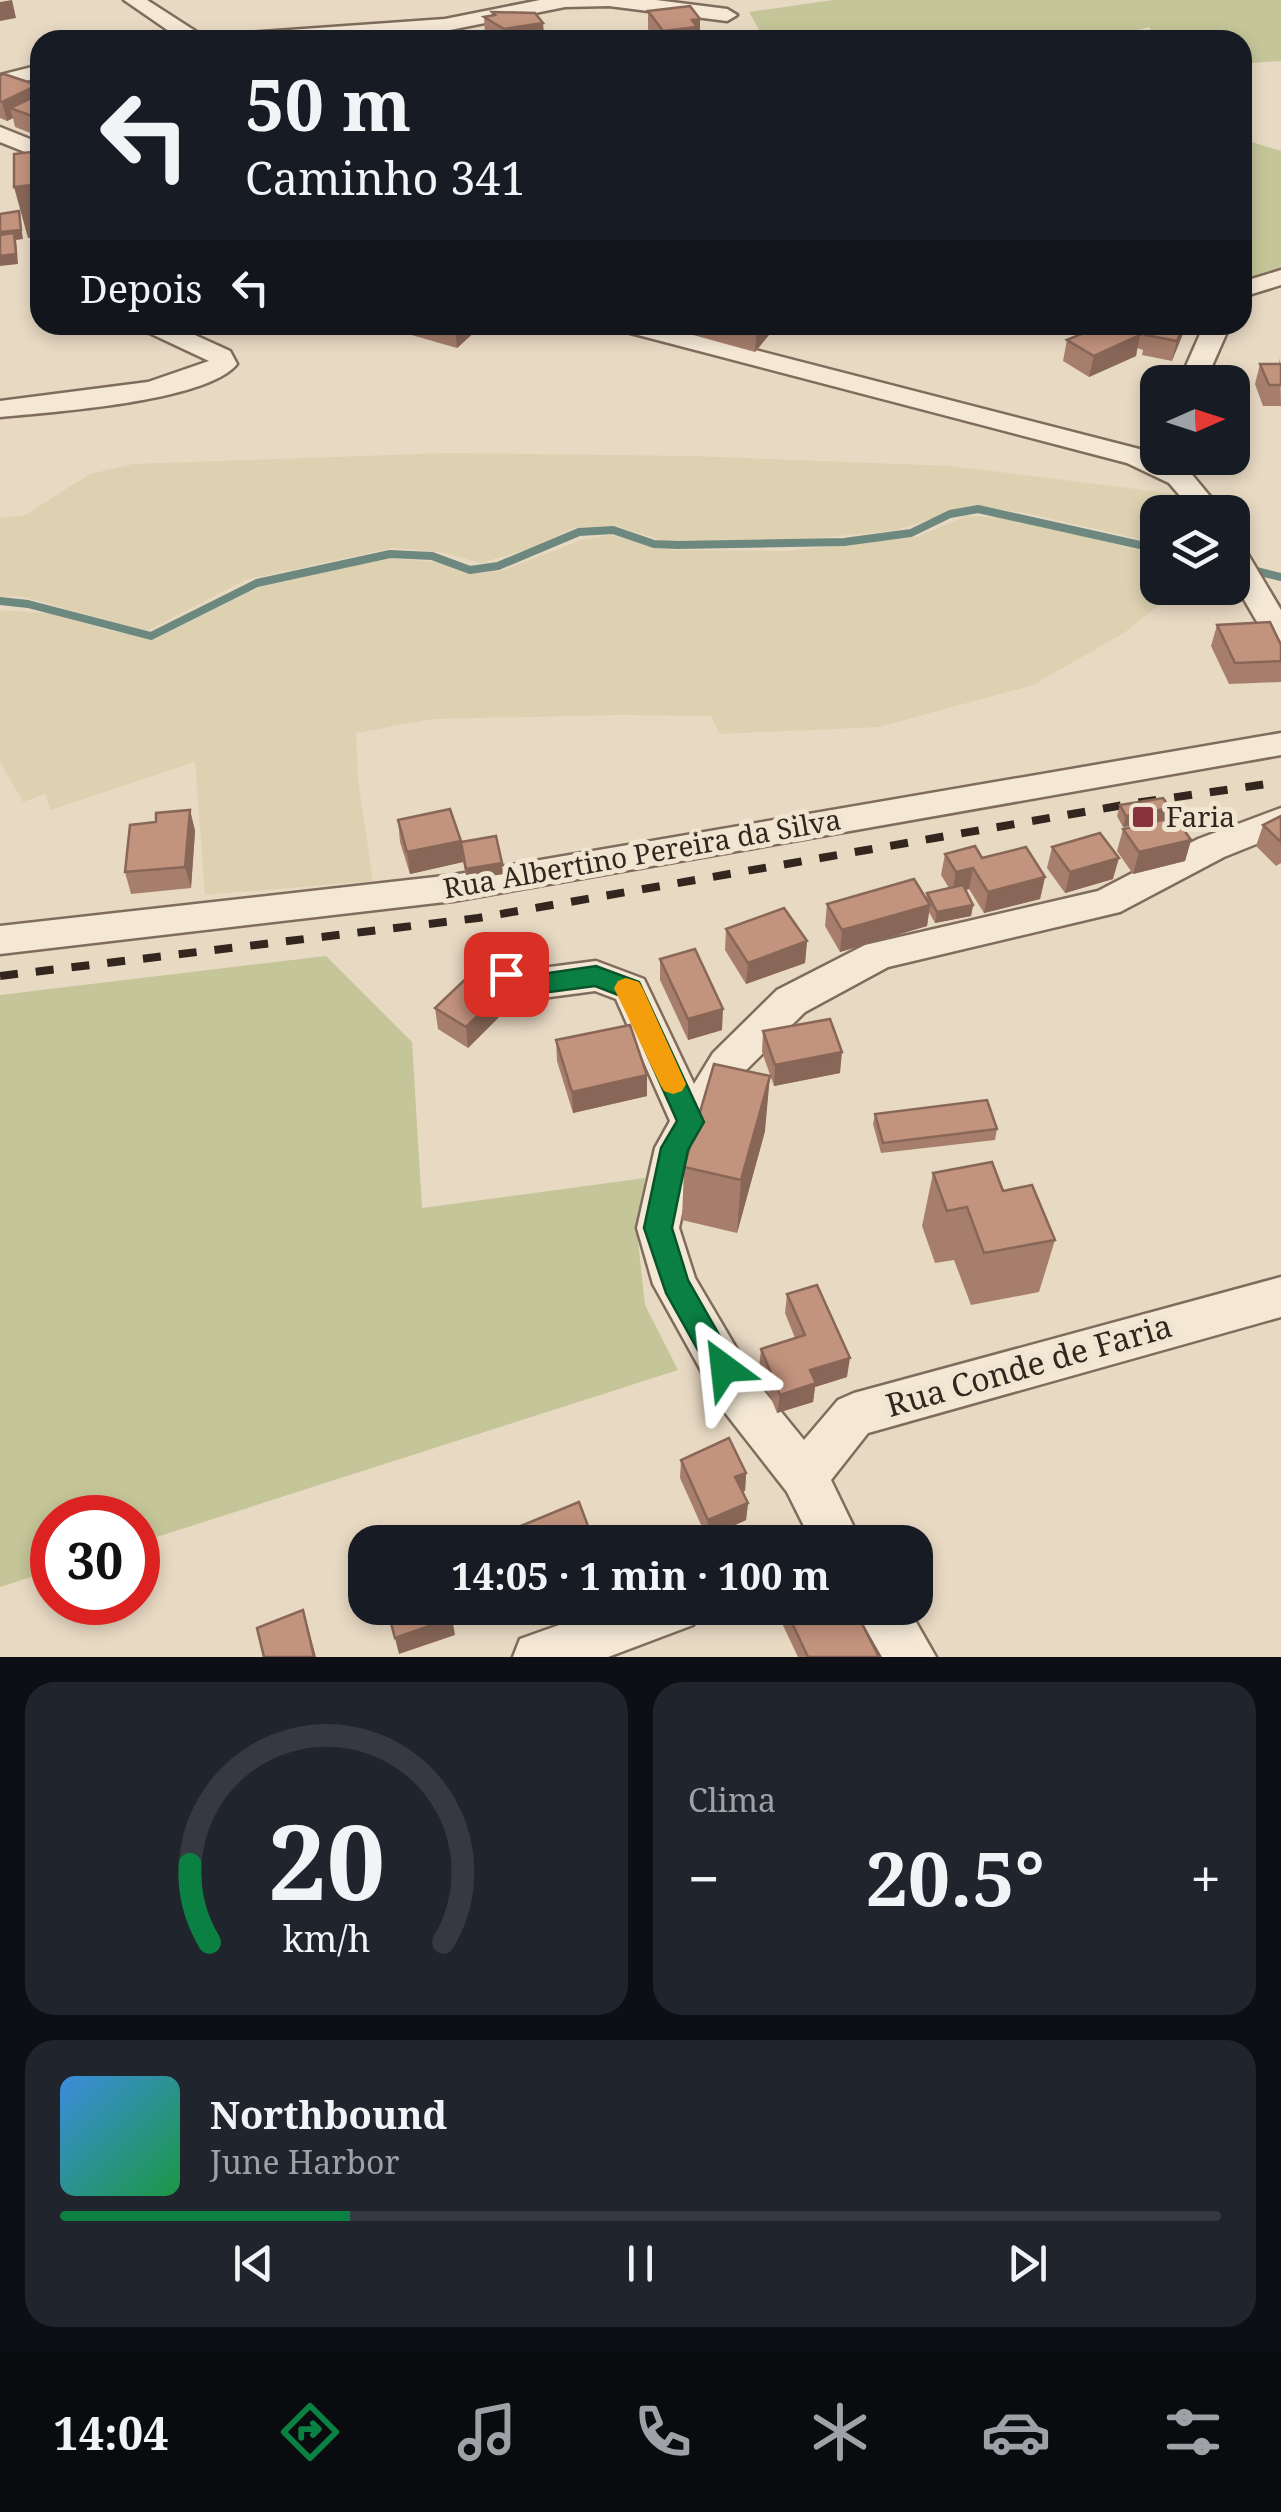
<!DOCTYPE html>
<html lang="pt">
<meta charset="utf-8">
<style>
:root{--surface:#171b24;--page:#20242c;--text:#f1f3f6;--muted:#9ea1a6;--line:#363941;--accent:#0b8043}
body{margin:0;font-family:"Noto Serif",serif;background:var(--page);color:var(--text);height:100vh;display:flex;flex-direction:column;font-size:38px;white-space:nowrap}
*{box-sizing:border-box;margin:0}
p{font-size:32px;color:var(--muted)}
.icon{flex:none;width:55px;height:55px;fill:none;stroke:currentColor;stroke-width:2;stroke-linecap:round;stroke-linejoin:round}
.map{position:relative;height:1657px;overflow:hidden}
.details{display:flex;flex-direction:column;gap:25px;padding:25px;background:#0d0f14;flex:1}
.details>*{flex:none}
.hud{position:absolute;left:30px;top:30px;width:1222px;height:305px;border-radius:30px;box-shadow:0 5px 15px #0003;background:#171b24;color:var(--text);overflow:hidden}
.needle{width:65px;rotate:87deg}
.buttons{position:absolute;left:1140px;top:365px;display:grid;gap:20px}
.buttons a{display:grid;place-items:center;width:110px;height:110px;border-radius:20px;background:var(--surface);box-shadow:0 5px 15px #0003;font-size:50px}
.speed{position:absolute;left:30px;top:1495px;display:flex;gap:20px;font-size:50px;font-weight:700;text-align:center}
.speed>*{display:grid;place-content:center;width:130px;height:130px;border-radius:50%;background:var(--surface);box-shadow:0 5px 15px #0003;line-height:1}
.speed .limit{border:15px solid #d22;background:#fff;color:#111}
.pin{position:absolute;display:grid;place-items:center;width:85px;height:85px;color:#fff;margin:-42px;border-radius:20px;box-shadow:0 5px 15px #0006}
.me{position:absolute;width:110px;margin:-55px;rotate:330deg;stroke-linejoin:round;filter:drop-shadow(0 0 8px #0008)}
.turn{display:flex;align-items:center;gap:35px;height:210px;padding:0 50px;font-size:45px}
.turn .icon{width:130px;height:130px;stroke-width:2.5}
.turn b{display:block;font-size:70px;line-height:85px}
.then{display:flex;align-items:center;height:95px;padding:0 50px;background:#0003;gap:20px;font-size:38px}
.big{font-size:75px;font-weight:700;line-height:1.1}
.details .widget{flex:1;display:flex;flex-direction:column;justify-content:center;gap:15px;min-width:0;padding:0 35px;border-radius:30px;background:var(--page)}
.details .dial{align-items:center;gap:0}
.dial svg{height:260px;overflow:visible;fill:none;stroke:var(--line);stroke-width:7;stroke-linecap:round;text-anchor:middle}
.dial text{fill:var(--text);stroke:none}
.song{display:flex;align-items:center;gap:30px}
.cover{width:120px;height:120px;border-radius:15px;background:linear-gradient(135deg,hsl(210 70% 55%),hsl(140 70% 35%))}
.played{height:10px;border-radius:5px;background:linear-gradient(90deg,var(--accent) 25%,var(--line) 25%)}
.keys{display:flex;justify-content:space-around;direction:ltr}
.heat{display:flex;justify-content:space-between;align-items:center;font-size:55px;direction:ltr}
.details .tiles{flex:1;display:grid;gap:25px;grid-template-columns:1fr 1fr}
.widget:last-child{grid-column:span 2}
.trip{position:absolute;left:348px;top:1525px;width:585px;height:100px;border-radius:30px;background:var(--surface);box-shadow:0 5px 15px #0003;font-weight:700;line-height:100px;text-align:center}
.tab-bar{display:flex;height:160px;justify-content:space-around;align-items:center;background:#090b0e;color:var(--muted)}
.tab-bar .icon{width:70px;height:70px}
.tab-bar .on{color:var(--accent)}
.tab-bar b{font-size:45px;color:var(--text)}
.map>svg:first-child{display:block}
.farmland{fill:#ddd1b1}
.green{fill:#c4c598}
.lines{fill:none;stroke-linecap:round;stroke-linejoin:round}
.stream{stroke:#6d887f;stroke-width:8}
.minor-casing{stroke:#806c5c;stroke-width:5}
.minor{fill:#f4e8d5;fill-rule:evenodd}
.rail{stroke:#32261e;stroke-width:8;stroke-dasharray:18 18;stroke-linecap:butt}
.wall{fill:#a77e6c}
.shaded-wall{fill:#886758}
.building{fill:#c2937d;stroke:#886758;stroke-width:2.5}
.route{fill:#0b8043;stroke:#07532c;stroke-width:2.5}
.slow{fill:#f59e0b}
.poi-dot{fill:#88333c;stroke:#f0e5d1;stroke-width:4}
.labels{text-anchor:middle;stroke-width:10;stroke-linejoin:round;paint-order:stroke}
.poi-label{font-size:28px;fill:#32261e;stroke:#f0e5d1;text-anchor:start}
.street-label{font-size:28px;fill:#32261e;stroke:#f0e5d1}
.near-street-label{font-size:32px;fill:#32261e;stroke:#f0e5d1}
</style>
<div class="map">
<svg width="1281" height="1657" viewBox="0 0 1281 1657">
<rect width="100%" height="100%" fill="#e8d9c3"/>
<!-- farmland -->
<g class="farmland">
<polygon points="449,453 694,456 951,466 1176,494 1186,512 1158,512 1157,543 1030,514 973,505 894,531 782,541 665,541 615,526 573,528 532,548 481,563 440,552 393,548 245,580 147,631 20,596 0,597 0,518 25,515 90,474 133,464"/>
<polygon points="966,516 1012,518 1157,555 1158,588 1232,590 1175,592 1124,633 1033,685 879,727 720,734 711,716 619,715 433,719 356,733 358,779 373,881 205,895 195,762 51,810 45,794 23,802 0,762 0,610 57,614 103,629 155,639 258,588 387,558 437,562 470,574 501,571 581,540 609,535 672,550 787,551 917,537"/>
</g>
<!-- green -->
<g class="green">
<polygon points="833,0 1281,0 1281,61 1251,63 1243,75 1242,40 1149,40 1150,27 1096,40 765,40 749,12"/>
<polygon points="1242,139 1281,151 1281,267 1243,284"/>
<polygon points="326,956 412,1042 422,1208 645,1178 637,1232 645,1305 678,1370 138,1543 138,1518 52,1518 52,1570 0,1587 0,995"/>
</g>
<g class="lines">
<!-- stream -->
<g class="stream">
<polyline points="1248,569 1281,577"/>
<polyline points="0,601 28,604 151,636 257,583 390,554 432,556 470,570 498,566 579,532 613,530 654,544 677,545 844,542 911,533 950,514 978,509 1158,549"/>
</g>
<defs>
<g id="minor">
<polygon points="124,0 147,0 203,36 445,19 540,0 656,0 727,9 737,15 727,21 609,6 565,7 445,31 305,40 182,40"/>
<polygon points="40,65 40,77 0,88 0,75"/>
<polygon points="0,127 40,143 40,158 0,142"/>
<polygon points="1281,270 1281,285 1242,297 1242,282"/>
<path d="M139,325H173L230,351L237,364C207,402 50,412 0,417V401L148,382L209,361L143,330Z"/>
<polygon points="615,325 658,325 1147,451 1189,471 1223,512 1194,512 1169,483 1127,463 619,330"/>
<polygon points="1204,325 1230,325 1205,382 1179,382"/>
<polygon points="1232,543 1243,546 1281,610 1281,647 1270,644 1232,579"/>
<polygon points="1281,733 1281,755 453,901 0,954 0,926 453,875"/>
<polygon points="1281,808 1281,834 1224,857 1120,912 888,967 805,1012 741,1075 695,1151 679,1228 695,1278 755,1380 804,1440 838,1400 854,1393 1281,1277 1281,1317 868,1433 831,1480 861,1542 812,1542 787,1492 723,1410 653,1284 637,1228 655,1148 670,1121 616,999 595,991 542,998 493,984 480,949 486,939 499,935 512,939 522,963 542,968 596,961 644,979 694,1084 713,1053 777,990 865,945 1098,891 1198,839"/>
<polygon points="607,1608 701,1608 693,1625 608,1657 513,1657 520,1639"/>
<polygon points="854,1608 908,1608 936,1657 882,1657"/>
</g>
</defs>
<!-- minor casing -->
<use href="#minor" class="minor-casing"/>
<!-- minor -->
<use href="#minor" class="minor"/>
<!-- rail -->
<polyline class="rail" points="0,976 478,918 1135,803 1281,782"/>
</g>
<!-- wall -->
<g class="wall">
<polygon points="648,11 700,35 709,40 656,40 648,29"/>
<polygon points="492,12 543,23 544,40 493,40 485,35 484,17 492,16"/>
<polygon points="0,75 40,94 40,133 36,135 15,127 13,118 7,121 0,118"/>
<polygon points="407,325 480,325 480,327 457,348 408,334"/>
<polygon points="650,325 670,325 666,329"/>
<polygon points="686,325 777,325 755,352 686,333"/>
<polygon points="1130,325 1185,325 1172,361 1142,355 1143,350 1137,348 1136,356 1089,377 1063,361 1067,340 1129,329"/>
<polygon points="1280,358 1281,406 1263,406 1255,384 1260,364 1279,364"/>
<polygon points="1217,625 1281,645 1281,682 1229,684 1211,646"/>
<polygon points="1120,805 1170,808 1166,819 1191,840 1185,861 1133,874 1117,851 1123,829 1164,820 1123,827 1117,816"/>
<polygon points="190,810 195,831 191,888 131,894 125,872 156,822"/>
<polygon points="1281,816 1281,863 1276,866 1256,846 1263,825"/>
<polygon points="398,820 461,842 503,874 467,880 463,862 410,874 400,842"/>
<polygon points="1052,847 1113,879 1065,893 1047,868"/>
<polygon points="945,854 982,858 1045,877 1040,899 984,913 969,889 965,890 973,905 971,916 935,923 929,912 927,926 840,952 825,926 827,904 926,898 927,893 949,888 941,875"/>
<polygon points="726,929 807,941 805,963 746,984 725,950"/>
<polygon points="660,959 722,1030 688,1040 660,980"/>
<polygon points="509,1007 468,1048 438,1029 435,1008"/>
<polygon points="763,1031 840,1073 774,1086 762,1052"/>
<polygon points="556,1040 647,1096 573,1113 557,1061"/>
<polygon points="875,1114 997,1129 995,1140 881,1153 873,1124"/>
<polygon points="765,1131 737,1233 682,1220 684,1167"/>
<polygon points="933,1173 1003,1191 1055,1240 1039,1292 971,1305 954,1260 935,1263 922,1226"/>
<polygon points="787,1294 847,1377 815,1387 813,1402 777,1413 759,1368 761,1349 795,1338 785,1313"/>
<polygon points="681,1460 746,1473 745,1491 742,1492 748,1503 746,1520 707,1538 680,1478"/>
<polygon points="780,1608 854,1608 879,1657 798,1657 779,1617"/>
</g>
<!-- shaded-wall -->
<g class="shaded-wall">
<polygon points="12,0 16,18 0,21 0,2"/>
<polygon points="700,19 700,37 663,40 663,31 692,20"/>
<polygon points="543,23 544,40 504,40 504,29"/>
<polygon points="37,85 40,97 10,108 13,118 7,121 2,102"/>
<polygon points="39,113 40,133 36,135 32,116"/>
<polygon points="40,184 40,237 28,238 14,187"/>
<polygon points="19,211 23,239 16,240 18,264 0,266 0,232"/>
<polygon points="459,325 480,325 480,327 457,348 455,328"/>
<polygon points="757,325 777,325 755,352"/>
<polygon points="1184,325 1185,325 1183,334 1172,361 1177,341"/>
<polygon points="1140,335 1136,356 1089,377 1094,356"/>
<polygon points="1170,808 1166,819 1123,827 1126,816"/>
<polygon points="190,810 195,831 191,888 185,867"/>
<polygon points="1191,840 1185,861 1133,874 1139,852"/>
<polygon points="461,841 463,862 410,874 407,852"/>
<polygon points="1119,858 1113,879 1065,893 1070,872"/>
<polygon points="502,863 503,874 467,880 466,869"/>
<polygon points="973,868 969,889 952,893 956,872"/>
<polygon points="1045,877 1040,899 984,913 988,892"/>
<polygon points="930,905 927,926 840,952 842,930"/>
<polygon points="973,905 971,916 935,923 937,912"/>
<polygon points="807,941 805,963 746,984 748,963"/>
<polygon points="507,986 509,1007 468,1048 466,1027"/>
<polygon points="723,1009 722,1030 688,1040 688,1019"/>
<polygon points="842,1052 840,1073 774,1086 775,1065"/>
<polygon points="647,1075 647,1096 573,1113 572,1092"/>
<polygon points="770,1076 765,1131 737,1233 741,1180"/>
<polygon points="850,1358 847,1377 815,1387 813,1402 777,1413 780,1395 810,1370"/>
<polygon points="746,1473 745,1491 734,1495 735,1477"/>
<polygon points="748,1503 746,1520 707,1538 708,1520"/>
<polygon points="516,1608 543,1608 518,1617"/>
<polygon points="303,1610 308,1627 316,1657 314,1657"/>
<polygon points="452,1618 455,1635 399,1654 395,1638"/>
</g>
<!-- building -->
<g class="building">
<polygon points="690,6 700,19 692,20 697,27 663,31 648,11"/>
<polygon points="492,12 535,13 543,23 504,29 484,17 495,15"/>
<polygon points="704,34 709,40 679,40 678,38"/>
<polygon points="4,74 37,85 2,102 0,101 0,75"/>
<polygon points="40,94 40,113 32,116 10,108"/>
<polygon points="40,151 40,184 14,187 14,154"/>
<polygon points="19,211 21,230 0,232 0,214"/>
<polygon points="14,233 16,254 0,256 0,235"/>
<polygon points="1102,325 1123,325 1140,335 1094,356 1067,340"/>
<polygon points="1130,325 1184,325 1177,341 1146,335 1149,330"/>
<polygon points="1260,364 1281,364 1281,385 1269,385"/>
<polygon points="1270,622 1281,645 1281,661 1235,663 1217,625"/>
<polygon points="1163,798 1170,808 1126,816 1120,805"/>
<polygon points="450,809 461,841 407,852 398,820"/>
<polygon points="190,810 185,867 125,872 130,825 156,822 156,813"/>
<polygon points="1281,816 1281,842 1263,825"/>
<polygon points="1175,817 1191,840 1139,852 1123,829"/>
<polygon points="1100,833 1119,858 1070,872 1052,847"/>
<polygon points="496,836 502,863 466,869 461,842"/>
<polygon points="975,846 982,858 1026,847 1045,877 988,892 973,868 956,872 945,854"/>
<polygon points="914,879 930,905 842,930 827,904"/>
<polygon points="963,885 973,905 937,912 927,893"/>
<polygon points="784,908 807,941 748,963 726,929"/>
<polygon points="695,949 723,1009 688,1019 660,959"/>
<polygon points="477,968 507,986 466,1027 435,1008"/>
<polygon points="830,1019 842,1052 775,1065 763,1031"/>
<polygon points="630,1025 647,1075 572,1092 556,1040"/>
<polygon points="714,1064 770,1076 741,1180 684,1167"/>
<polygon points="987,1100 997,1129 883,1143 875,1114"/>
<polygon points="992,1162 1003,1191 1032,1185 1055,1240 984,1253 967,1207 947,1211 933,1173"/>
<polygon points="817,1285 850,1358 810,1370 816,1383 780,1395 761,1349 805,1335 787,1294"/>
<polygon points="729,1438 746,1473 735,1477 748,1503 708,1520 681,1460"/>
<polygon points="579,1502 594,1542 496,1542 494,1537"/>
<polygon points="387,1608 449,1608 452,1618 395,1638"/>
<polygon points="785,1608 854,1608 879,1657 808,1657"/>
<polygon points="303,1610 314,1657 264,1657 257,1628"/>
</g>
<!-- route -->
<polygon class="route" points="506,965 542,974 596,966 639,982 704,1122 688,1150 672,1228 688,1280 738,1368 734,1377 724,1381 713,1377 666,1293 644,1228 661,1148 677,1121 621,996 595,986 542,993 498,981 494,974 498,967"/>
<!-- slow -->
<polygon class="slow" points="626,978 639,982 643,989 686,1084 682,1091 673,1094 664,1091 660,1084 614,988 618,981"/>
<!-- markers -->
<rect class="poi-dot" x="1131" y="805" width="24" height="24" rx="5"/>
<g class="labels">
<!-- poi labels -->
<g class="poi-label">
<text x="1166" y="827">Faria</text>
</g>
<!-- street labels -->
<g class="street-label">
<text transform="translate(642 854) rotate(-10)" y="10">Rua Albertino Pereira da Silva</text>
</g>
<!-- near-street labels -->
<g class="near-street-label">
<text transform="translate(1029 1366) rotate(-16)" y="11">Rua Conde de Faria</text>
</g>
</g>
</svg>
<div class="buttons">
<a><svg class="needle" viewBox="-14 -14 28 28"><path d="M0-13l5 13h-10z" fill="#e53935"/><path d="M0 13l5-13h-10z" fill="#9ea1a6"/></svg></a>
<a><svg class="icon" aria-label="layers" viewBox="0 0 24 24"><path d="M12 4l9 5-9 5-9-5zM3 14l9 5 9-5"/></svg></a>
</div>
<div class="speed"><div class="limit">30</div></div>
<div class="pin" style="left:506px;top:974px;background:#d93025"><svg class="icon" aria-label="arrive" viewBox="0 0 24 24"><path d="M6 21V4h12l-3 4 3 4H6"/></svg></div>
<svg class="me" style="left:724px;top:1368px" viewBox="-20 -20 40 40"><path d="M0-17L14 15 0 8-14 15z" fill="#0b8043" stroke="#fff" stroke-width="4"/></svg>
<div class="trip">14:05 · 1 min · 100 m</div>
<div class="hud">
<div class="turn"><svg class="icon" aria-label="left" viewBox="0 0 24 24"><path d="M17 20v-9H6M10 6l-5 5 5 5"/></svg><div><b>50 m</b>Caminho 341</div></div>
<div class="then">Depois<svg class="icon" aria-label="left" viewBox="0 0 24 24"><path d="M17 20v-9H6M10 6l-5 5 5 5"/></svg></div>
</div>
</div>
<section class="details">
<div class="tiles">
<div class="widget dial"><svg viewBox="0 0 100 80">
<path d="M14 69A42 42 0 1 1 86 69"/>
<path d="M14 69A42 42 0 0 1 8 45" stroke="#0b8043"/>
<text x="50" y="56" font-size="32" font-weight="700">20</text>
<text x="50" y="72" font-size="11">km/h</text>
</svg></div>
<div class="widget"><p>Clima</p>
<div class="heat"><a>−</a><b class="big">20.5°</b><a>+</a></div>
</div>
<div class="widget">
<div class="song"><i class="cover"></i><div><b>Northbound</b><p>June Harbor</p></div></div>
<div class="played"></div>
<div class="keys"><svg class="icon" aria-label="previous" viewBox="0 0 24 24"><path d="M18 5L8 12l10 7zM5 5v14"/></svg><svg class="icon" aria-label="pause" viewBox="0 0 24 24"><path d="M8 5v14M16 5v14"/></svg><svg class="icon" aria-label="next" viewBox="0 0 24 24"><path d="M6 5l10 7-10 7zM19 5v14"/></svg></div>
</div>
</div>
</section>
<nav class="tab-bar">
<b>14:04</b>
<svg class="icon on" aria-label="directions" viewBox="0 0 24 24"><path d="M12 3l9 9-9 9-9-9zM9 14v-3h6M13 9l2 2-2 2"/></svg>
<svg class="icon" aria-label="music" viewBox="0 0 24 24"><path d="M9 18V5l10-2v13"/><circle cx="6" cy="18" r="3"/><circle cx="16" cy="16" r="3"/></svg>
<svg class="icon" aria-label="phone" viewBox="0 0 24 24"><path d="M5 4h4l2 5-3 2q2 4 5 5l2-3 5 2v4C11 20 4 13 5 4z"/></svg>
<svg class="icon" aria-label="climate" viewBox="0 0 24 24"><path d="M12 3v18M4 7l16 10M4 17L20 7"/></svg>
<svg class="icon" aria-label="car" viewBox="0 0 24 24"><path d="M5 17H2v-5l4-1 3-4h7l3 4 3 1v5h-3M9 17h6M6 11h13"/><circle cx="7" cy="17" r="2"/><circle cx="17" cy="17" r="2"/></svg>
<svg class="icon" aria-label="filters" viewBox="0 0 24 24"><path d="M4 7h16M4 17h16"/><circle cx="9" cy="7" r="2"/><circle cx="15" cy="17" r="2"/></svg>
</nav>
